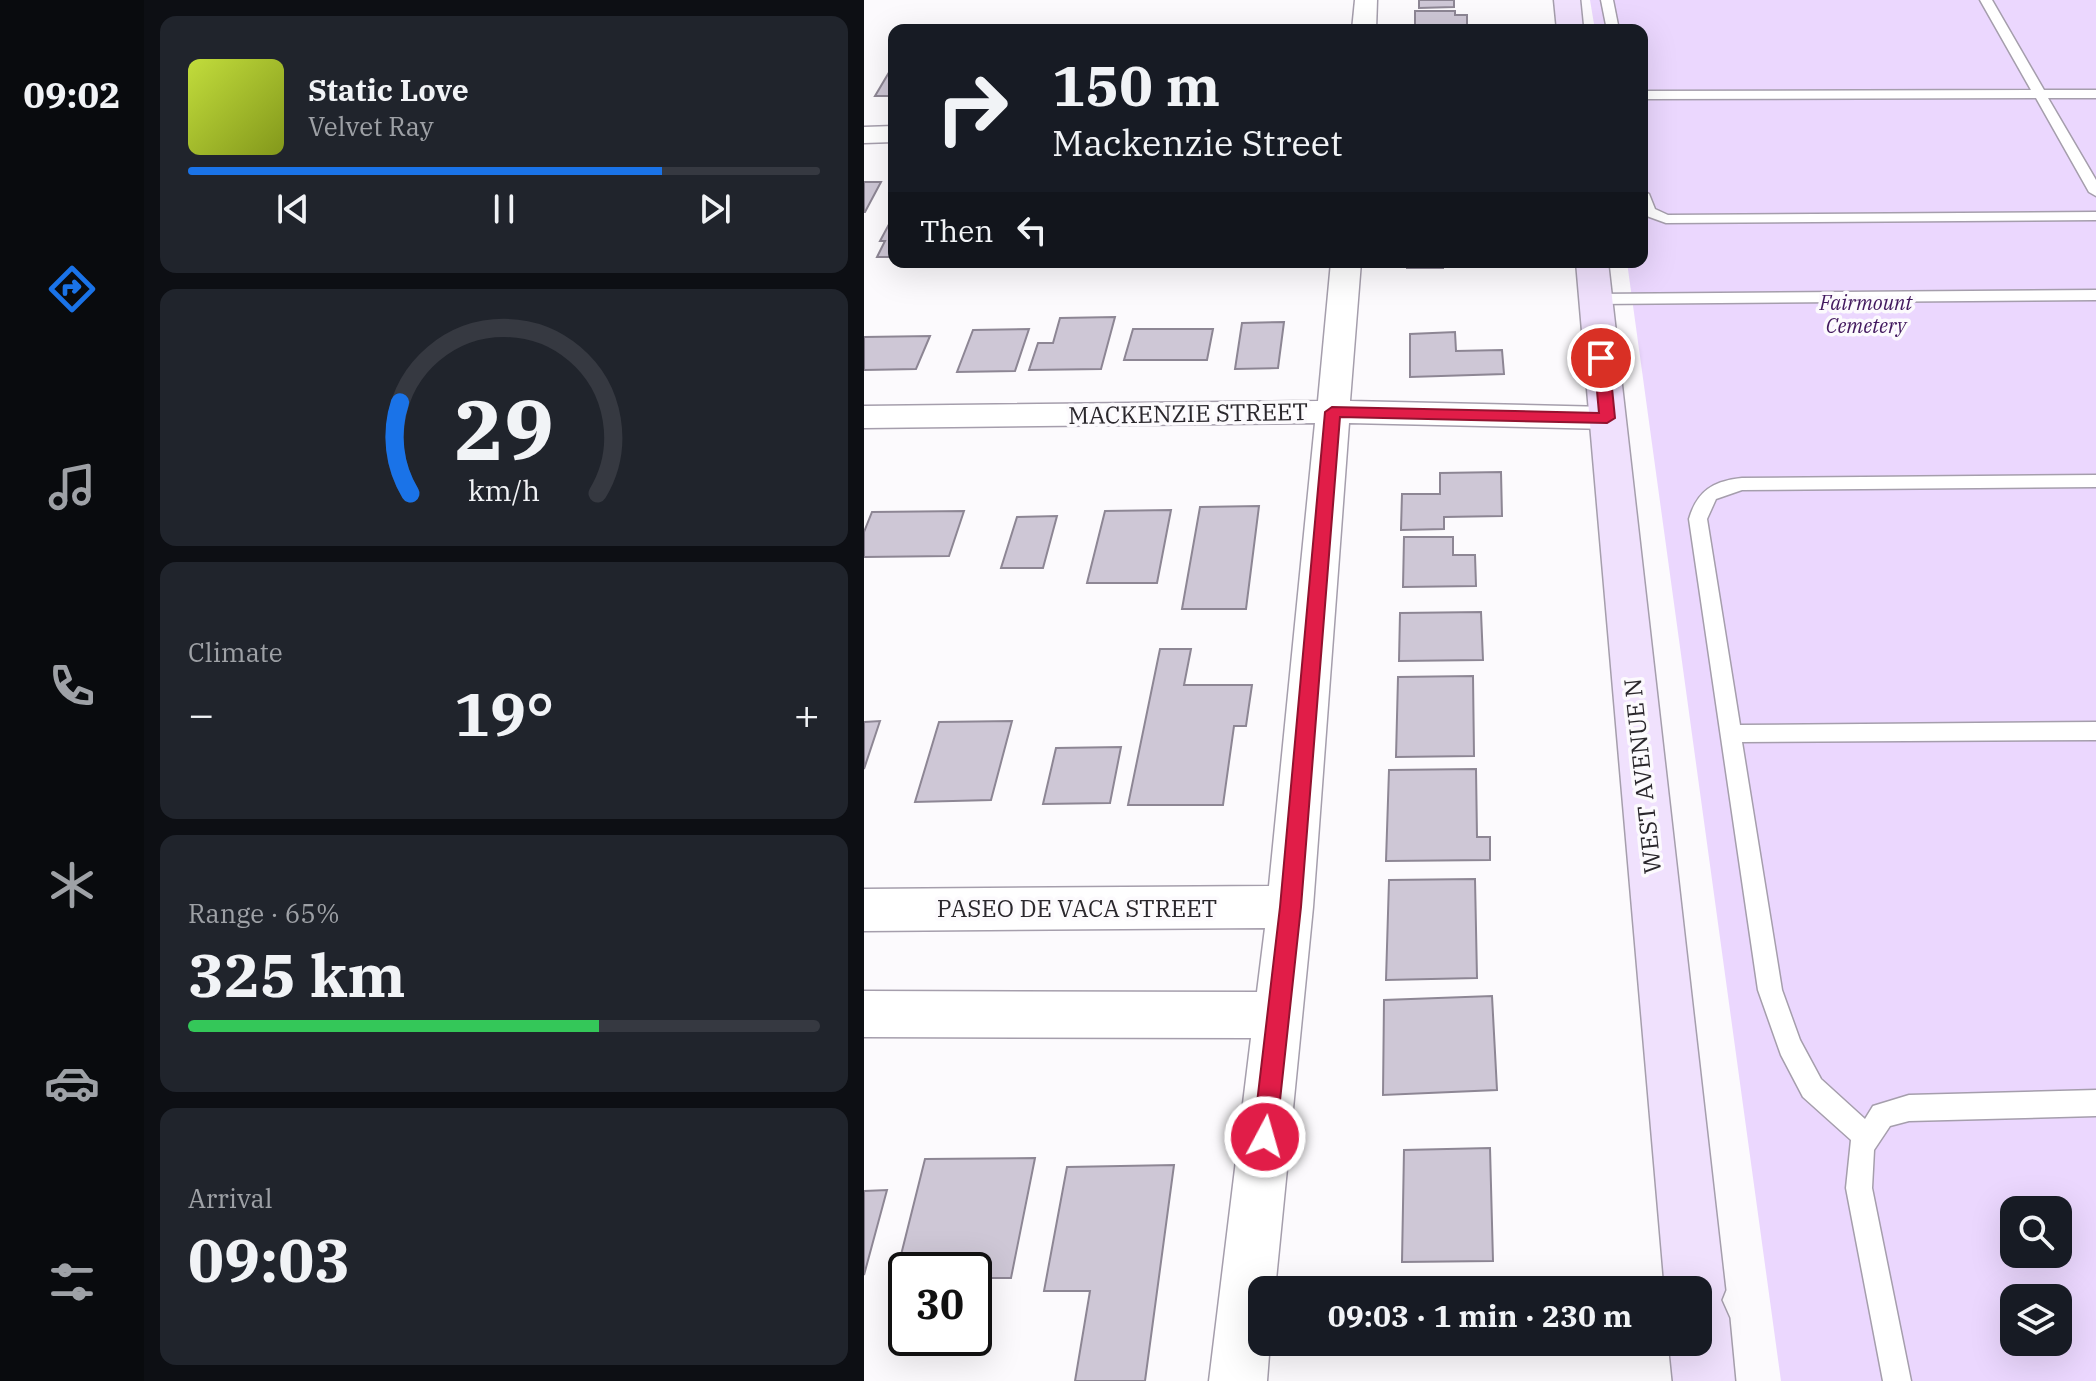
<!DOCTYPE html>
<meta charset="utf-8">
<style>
:root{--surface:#171b24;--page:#20242c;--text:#f1f3f6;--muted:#9ea1a6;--line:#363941;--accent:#1a73e8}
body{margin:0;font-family:"IBM Plex Serif",serif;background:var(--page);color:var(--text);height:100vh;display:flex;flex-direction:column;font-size:30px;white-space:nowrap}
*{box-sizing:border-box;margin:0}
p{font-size:26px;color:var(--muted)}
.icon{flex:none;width:44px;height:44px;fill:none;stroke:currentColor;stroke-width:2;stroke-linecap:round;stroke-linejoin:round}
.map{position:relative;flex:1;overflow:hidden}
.panel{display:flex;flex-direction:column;gap:16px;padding:16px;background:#0d0f14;width:720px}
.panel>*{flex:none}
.banner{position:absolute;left:24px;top:24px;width:760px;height:244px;border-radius:16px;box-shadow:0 8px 32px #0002;background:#171b24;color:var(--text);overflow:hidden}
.buttons{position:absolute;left:1136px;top:1196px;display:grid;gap:16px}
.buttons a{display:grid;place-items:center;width:72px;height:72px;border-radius:16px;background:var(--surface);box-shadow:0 8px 32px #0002;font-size:40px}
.speed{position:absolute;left:24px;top:1252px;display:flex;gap:16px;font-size:40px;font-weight:700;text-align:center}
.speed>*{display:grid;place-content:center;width:104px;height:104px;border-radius:50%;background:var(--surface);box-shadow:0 8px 32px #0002;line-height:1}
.speed .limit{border:4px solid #111;border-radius:12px;background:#fff;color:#111}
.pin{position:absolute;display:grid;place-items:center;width:68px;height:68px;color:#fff;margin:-34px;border:4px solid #fff;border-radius:50%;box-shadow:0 2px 8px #0007}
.me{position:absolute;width:88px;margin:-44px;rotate:6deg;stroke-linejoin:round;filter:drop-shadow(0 0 6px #0008)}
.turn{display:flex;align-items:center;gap:28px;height:168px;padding:0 32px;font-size:36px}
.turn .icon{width:104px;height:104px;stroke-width:2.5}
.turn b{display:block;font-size:56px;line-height:68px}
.then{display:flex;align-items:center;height:76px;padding:0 32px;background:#0003;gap:16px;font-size:30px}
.big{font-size:60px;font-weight:800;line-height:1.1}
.panel .widget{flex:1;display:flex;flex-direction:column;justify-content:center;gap:12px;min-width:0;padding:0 28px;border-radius:16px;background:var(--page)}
.panel .dial{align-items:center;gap:0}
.dial svg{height:208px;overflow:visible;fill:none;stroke:var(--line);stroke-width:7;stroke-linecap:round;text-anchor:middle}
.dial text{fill:var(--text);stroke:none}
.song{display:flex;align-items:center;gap:24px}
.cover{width:96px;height:96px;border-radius:12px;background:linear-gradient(135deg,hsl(70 70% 55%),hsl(70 70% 35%))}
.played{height:8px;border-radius:4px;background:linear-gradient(90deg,var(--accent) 75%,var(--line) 75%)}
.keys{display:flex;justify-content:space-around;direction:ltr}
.heat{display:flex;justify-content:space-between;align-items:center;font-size:44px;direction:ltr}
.charge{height:12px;border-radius:6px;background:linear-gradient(90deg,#34c759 65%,var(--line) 0)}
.trip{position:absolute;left:384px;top:1276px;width:464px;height:80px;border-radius:16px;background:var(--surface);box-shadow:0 8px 32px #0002;font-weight:800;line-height:80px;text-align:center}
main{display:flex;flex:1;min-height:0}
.menu{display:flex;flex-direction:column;width:144px;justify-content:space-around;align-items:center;background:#090b0e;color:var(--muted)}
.menu .icon{width:56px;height:56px}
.menu .on{color:var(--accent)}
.menu b{font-size:36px;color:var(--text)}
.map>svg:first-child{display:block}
.green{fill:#ebd7fe;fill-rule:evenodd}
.building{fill:#cec7d6;stroke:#8d8694;stroke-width:2}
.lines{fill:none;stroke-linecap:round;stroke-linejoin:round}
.service-casing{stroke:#a59eac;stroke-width:3}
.minor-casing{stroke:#a59eac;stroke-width:3}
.secondary-casing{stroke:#a59eac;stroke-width:3}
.service{fill:#fff;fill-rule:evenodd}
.minor{fill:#fff;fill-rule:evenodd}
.secondary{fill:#f0e1fd;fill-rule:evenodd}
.route{fill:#e11d48;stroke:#92132f;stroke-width:2}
.labels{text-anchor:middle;stroke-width:7;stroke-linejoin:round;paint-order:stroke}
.far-park-label{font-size:20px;font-style:italic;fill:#42195e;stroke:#fcfafd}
.street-label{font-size:24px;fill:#2a272c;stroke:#fcfafd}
</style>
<main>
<nav class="menu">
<b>09:02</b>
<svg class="icon on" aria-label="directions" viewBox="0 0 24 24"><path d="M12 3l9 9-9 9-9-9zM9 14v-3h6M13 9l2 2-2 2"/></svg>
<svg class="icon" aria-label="music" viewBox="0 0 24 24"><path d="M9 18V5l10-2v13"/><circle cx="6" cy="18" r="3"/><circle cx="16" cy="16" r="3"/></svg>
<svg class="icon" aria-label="phone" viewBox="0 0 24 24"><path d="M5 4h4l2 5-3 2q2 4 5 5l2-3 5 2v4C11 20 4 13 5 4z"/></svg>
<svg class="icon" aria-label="climate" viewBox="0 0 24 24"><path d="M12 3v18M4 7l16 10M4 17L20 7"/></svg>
<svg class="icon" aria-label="car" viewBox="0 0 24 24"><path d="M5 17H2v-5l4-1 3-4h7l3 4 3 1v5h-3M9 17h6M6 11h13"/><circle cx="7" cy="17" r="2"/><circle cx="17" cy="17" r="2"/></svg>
<svg class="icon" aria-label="filters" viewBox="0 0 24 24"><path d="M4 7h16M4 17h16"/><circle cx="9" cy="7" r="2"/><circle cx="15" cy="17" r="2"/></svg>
</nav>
<section class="panel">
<div class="widget">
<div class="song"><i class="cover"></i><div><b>Static Love</b><p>Velvet Ray</p></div></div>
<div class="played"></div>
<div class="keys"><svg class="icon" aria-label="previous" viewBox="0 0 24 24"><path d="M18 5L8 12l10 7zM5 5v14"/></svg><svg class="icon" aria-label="pause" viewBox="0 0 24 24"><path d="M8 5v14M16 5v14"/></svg><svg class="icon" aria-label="next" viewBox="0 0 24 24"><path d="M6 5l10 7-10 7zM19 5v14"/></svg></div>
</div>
<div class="widget dial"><svg viewBox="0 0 100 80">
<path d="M14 69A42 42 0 1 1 86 69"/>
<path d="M14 69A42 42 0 0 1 10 34" stroke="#1a73e8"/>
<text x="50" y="56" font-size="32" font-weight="700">29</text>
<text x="50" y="72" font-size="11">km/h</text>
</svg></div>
<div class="widget"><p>Climate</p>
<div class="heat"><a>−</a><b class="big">19°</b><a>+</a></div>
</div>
<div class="widget"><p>Range · 65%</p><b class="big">325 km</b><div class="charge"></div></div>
<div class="widget"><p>Arrival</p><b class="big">09:03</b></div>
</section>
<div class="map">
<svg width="1232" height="1381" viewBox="0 0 1232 1381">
<rect width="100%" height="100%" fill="#fcfafd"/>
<!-- green -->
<path class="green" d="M726,0H1232V1381H917L763,262H778V30H731ZM1150,1210H1194V1254H1150ZM1150,1298H1194V1342H1150Z"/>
<!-- building -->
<g class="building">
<polygon points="555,0 590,0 590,7 555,8"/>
<polygon points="551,11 591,11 591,15 603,15 603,29 566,30 566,26 551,26"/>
<polygon points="30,64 30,96 11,96"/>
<polygon points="0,182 17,182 1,212 0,212"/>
<polygon points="30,215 30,257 13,257 21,241 16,241"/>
<rect x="543" y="262" width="36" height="6"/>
<polygon points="251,317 237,369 165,370 174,343 189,343 196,318"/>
<polygon points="420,322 414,368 371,369 378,323"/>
<polygon points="165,329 151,371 93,372 109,330"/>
<polygon points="269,329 349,329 343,360 260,360"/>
<polygon points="591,332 592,351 638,350 640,374 546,377 546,334"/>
<polygon points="66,336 52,369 0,370 0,337"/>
<polygon points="637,472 638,516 580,517 580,529 537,530 538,494 576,494 576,473"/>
<polygon points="395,506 382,609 318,609 336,507"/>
<polygon points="307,510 293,583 223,583 241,511"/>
<polygon points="100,511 85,556 0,557 0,532 8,512"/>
<polygon points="193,516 179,568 137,568 153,517"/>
<polygon points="540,537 589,537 589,555 611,555 612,586 539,587"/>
<polygon points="617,612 619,660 535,661 536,613"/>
<polygon points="296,649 327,649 320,685 388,685 382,726 370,726 359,805 264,805"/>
<polygon points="609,676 610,756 532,757 534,677"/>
<polygon points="16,721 0,769 0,722"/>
<polygon points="148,721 127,800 51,802 75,722"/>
<polygon points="257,747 246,803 179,804 192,748"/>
<polygon points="612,769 613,837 626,837 626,860 522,861 525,770"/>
<polygon points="611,879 613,978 522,980 525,880"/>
<polygon points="628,996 633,1090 519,1095 520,1000"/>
<polygon points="626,1148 629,1261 538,1262 540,1150"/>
<polygon points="171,1158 147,1278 110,1278 110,1270 42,1270 42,1279 31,1279 61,1159"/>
<polygon points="310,1165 281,1381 211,1381 226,1291 180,1291 203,1167"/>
<polygon points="23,1190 0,1275 0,1191"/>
</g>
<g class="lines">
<defs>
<g id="service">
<polygon points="737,0 749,0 755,30 743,30"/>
<polygon points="1116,0 1128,0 1180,90 1232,90 1232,98 1184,98 1232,180 1232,196 1225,192 1172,98 778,99 778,91 1167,90"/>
<polygon points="778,190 785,194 791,209 804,215 1232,212 1232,220 802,223 780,215"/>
<polygon points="1232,290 1232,300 732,304 724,299 732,294"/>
<path d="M1232,475V487L878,490L852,499L843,519L876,725L1232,722V740L878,742L918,990L936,1040L957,1079L1001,1119L1009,1106L1045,1095L1232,1090V1116L1045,1121L1026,1126L1010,1150L1008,1188L1047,1381H1019L982,1188L987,1140L939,1097L917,1055L894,990L825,519C833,491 849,481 878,478Z"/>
</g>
<g id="minor">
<polygon points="491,0 513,0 512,30 488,30"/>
<polygon points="30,126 30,142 0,143 0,127"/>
<polygon points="467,262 497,262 486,401 743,407 755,410 760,418 755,426 743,429 485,423 449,907 411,1290 398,1290 398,1342 406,1342 403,1381 345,1381 387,1038 0,1037 0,991 393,992 401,928 0,931 0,889 405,886 451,423 0,428 0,406 454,401"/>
</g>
<g id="secondary">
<polygon points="690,0 716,0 719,30 693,30"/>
<polygon points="712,262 744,262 861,1290 857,1300 865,1318 871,1381 809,1381 805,1342 834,1342 834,1290 801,1290"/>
</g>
</defs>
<!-- service casing -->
<use href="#service" class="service-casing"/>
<!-- minor casing -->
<use href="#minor" class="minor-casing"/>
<!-- secondary casing -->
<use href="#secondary" class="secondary-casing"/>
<!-- service -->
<use href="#service" class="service"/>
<!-- minor -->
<use href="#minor" class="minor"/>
<!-- secondary -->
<use href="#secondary" class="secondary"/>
</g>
<!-- route -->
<polygon class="route" points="737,354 745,358 751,418 743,423 476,417 437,907 412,1137 409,1146 401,1149 393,1146 389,1137 416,907 461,412 468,407 735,413 730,358"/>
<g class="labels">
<!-- far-park labels -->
<g class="far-park-label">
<text x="1002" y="310">Fairmount<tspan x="1002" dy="23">Cemetery</tspan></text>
</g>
<!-- street labels -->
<g class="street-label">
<text transform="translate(324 414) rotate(-1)" y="8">MACKENZIE STREET</text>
<text transform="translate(779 776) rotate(-96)" y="8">WEST AVENUE N</text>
<text x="213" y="917">PASEO DE VACA STREET</text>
</g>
</g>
</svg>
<div class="buttons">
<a><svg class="icon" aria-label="search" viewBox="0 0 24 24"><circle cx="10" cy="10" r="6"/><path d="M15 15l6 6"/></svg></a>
<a><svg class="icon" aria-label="layers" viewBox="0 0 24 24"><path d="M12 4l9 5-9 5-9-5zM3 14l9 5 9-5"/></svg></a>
</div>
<div class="speed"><div class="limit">30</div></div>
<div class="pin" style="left:737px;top:358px;background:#d93025"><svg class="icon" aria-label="arrive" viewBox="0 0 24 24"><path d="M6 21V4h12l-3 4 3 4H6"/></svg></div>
<svg class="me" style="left:401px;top:1137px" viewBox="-20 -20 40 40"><circle r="17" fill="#e11d48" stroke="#fff" stroke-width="3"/><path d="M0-11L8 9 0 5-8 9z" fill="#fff"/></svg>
<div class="trip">09:03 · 1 min · 230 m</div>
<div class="banner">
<div class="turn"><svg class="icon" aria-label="right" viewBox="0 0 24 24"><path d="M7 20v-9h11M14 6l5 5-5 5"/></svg><div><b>150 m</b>Mackenzie Street</div></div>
<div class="then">Then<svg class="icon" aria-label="left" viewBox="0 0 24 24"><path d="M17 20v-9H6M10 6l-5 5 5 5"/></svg></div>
</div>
</div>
</main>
